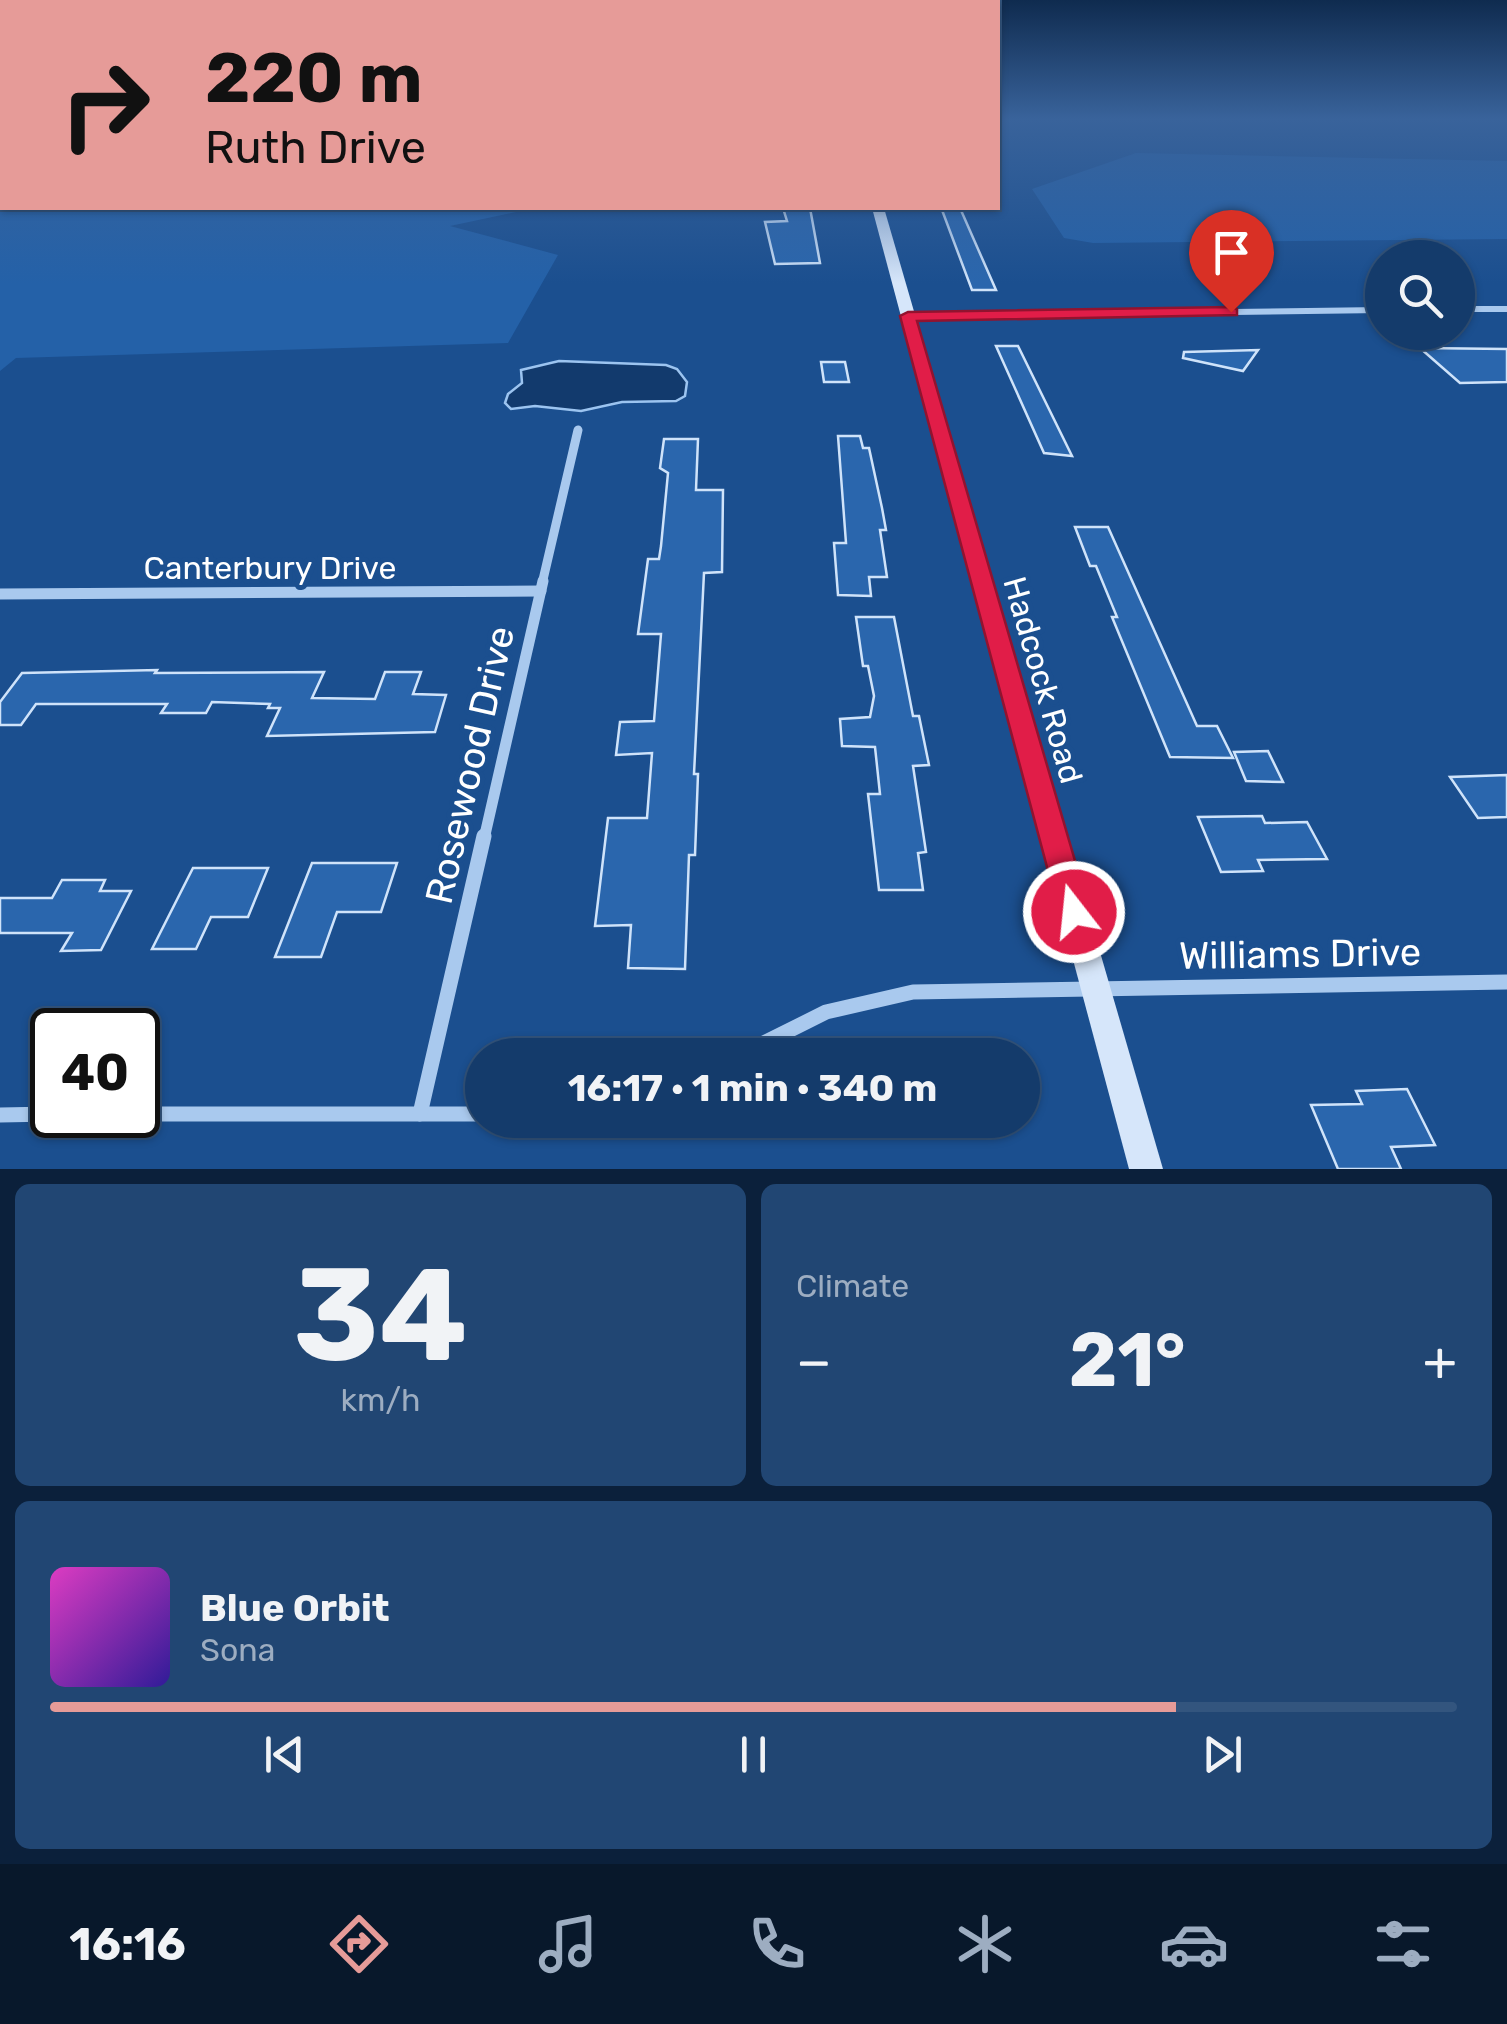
<!DOCTYPE html>
<meta charset="utf-8">
<style>
:root{--surface:#143b6b;--page:#214673;--text:#f1f3f6;--muted:#9dadc1;--line:#33557e;--accent:#e69b98}
body{margin:0;font-family:Rubik,sans-serif;background:var(--page);color:var(--text);height:100vh;display:flex;flex-direction:column;font-size:38px;white-space:nowrap}
*{box-sizing:border-box;margin:0}
p{font-size:32px;color:var(--muted)}
.icon{flex:none;width:55px;height:55px;fill:none;stroke:currentColor;stroke-width:2;stroke-linecap:round;stroke-linejoin:round}
.map{position:relative;height:1169px;overflow:hidden}
.panel{display:flex;flex-direction:column;gap:15px;padding:15px;background:#0b203b;flex:1}
.panel>*{flex:none}
.hud{position:absolute;left:0px;top:0px;width:1000px;height:210px;box-shadow:0 2px 8px #0004,0 0 0 2px var(--line);background:#e69b98;color:#111;overflow:hidden}
.buttons{position:absolute;left:1365px;top:240px;display:grid;gap:20px}
.buttons a{display:grid;place-items:center;width:110px;height:110px;border-radius:50%;background:var(--surface);box-shadow:0 2px 8px #0004,0 0 0 2px var(--line);font-size:50px}
.speed{position:absolute;left:30px;top:1008px;display:flex;gap:20px;font-size:50px;font-weight:700;text-align:center}
.speed>*{display:grid;place-content:center;width:130px;height:130px;border-radius:50%;background:var(--surface);box-shadow:0 2px 8px #0004,0 0 0 2px var(--line);line-height:1}
.speed .limit{border:5px solid #111;border-radius:15px;background:#fff;color:#111}
.pin{position:absolute;display:grid;place-items:center;width:85px;height:85px;color:#fff;margin:-102px -42px;border-radius:50% 50% 50% 0;rotate:-45deg;box-shadow:0 0 10px #0007}
.pin .icon{rotate:45deg}
.me{position:absolute;width:110px;margin:-55px;rotate:344deg;stroke-linejoin:round;filter:drop-shadow(0 0 8px #0008)}
.turn{display:flex;align-items:center;gap:35px;height:210px;padding:0 40px;font-size:45px}
.turn .icon{width:130px;height:130px;stroke-width:2.5}
.turn b{display:block;font-size:70px;line-height:85px}
.big{font-size:75px;font-weight:700;line-height:1.1}
.panel .tile{flex:1;display:flex;flex-direction:column;justify-content:center;gap:15px;min-width:0;padding:0 35px;border-radius:15px;background:var(--page)}
.panel .dial{align-items:center;gap:0}
.dial b{font-size:130px;line-height:1}
.song{display:flex;align-items:center;gap:30px}
.cover{width:120px;height:120px;border-radius:15px;background:linear-gradient(135deg,hsl(310 70% 55%),hsl(250 70% 35%))}
.played{height:10px;border-radius:5px;background:linear-gradient(90deg,var(--accent) 80%,var(--line) 80%)}
.keys{display:flex;justify-content:space-around;direction:ltr}
.heat{display:flex;justify-content:space-between;align-items:center;font-size:55px;direction:ltr}
.panel .tiles{flex:1;display:grid;gap:15px;grid-template-columns:1fr 1fr}
.tile:last-child{grid-column:span 2}
.trip{position:absolute;left:465px;top:1038px;width:575px;height:100px;border-radius:50px;background:var(--surface);box-shadow:0 2px 8px #0004,0 0 0 2px var(--line);font-weight:700;line-height:100px;text-align:center}
.tabs{display:flex;height:160px;justify-content:space-around;align-items:center;background:#08182b;color:var(--muted)}
.tabs .icon{width:70px;height:70px}
.tabs .active{color:var(--accent)}
.tabs b{font-size:45px;color:var(--text)}
.map>svg:first-child{display:block}
.green{fill:#2461a8}
.water{fill:#123a6d;stroke:#9cc4f0;stroke-width:2.5}
.building{fill:#2a66ad;stroke:#cfe3fa;stroke-width:2.5}
.lines{fill:none;stroke-linecap:round;stroke-linejoin:round}
.street-far3{stroke:#a9c9ee;stroke-width:6}
.street-far2{stroke:#a9c9ee;stroke-width:9}
.street-far1{stroke:#a9c9ee;stroke-width:11}
.street{stroke:#a9c9ee;stroke-width:15}
.secondary{fill:#d6e6fa;fill-rule:evenodd}
.route{fill:#e11d48;stroke:#92132f;stroke-width:2.5}
.labels{text-anchor:middle;stroke-width:10;stroke-linejoin:round;paint-order:stroke}
.street-label{font-size:32px;fill:#fff;stroke:#1b4f8f}
.near-street-label{font-size:38px;fill:#fff;stroke:#1b4f8f}
</style>
<div class="map">
<svg width="1507" height="1169" viewBox="0 0 1507 1169">
<rect width="100%" height="100%" fill="#1b4f8f"/>
<!-- green -->
<g class="green">
<polygon points="0,119 2,208 535,208 450,226 558,255 508,343 16,358 0,371"/>
<polygon points="1136,153 1507,161 1507,239 1093,243 1064,238 1032,189"/>
</g>
<!-- water -->
<polygon class="water" points="559,361 666,365 677,369 687,382 685,396 676,401 622,402 581,411 535,406 511,409 505,403 508,394 522,383 521,370"/>
<!-- building -->
<g class="building">
<polygon points="783,208 810,208 820,263 775,264 765,222 787,221"/>
<polygon points="960,208 996,290 972,290 942,210"/>
<polygon points="996,346 1018,346 1072,456 1044,453"/>
<polygon points="1420,348 1507,349 1507,382 1460,383"/>
<polygon points="1258,350 1243,371 1183,358 1184,352"/>
<polygon points="821,362 845,362 849,382 824,382"/>
<polygon points="838,436 860,436 863,448 869,448 882,508 886,530 880,530 887,577 869,577 871,596 838,595 834,543 846,543"/>
<polygon points="664,439 698,439 696,490 723,490 722,572 704,573 694,774 698,774 695,855 689,855 685,969 628,968 631,925 595,926 608,818 647,818 652,753 616,755 620,722 654,721 661,634 638,634 648,559 659,559 661,546 668,473 660,468"/>
<polygon points="1075,527 1108,527 1197,726 1217,726 1233,758 1170,757 1112,617 1117,617 1096,566 1090,566"/>
<polygon points="856,617 894,617 913,716 919,716 929,765 913,766 926,852 918,853 923,890 879,890 868,794 880,794 875,747 842,746 840,719 870,717 874,696 868,666 863,666"/>
<polygon points="157,670 155,673 324,672 312,698 375,699 385,672 421,672 413,694 446,695 435,732 267,736 280,708 268,708 270,704 212,702 206,713 161,713 167,704 36,704 21,725 0,725 0,702 22,673"/>
<polygon points="1268,751 1283,782 1246,781 1234,752"/>
<polygon points="1507,775 1507,817 1478,818 1450,777"/>
<polygon points="1262,816 1265,823 1307,822 1327,859 1258,860 1263,871 1221,872 1198,817"/>
<polygon points="312,863 397,863 381,912 337,912 321,957 275,957"/>
<polygon points="193,868 268,868 248,917 211,917 196,949 152,949"/>
<polygon points="62,880 105,880 100,891 131,891 101,950 61,951 72,933 0,933 0,898 52,898"/>
<polygon points="1407,1089 1435,1145 1391,1147 1401,1169 1338,1169 1311,1105 1362,1104 1356,1091"/>
</g>
<g class="lines">
<!-- street-far3 -->
<g class="street-far3">
<polyline points="1458,309 1507,309"/>
<polyline points="908,316 1382,310"/>
</g>
<!-- street-far2 -->
<polyline class="street-far2" points="542,584 578,430"/>
<!-- street-far1 -->
<g class="street-far1">
<polyline points="0,594 541,591"/>
<polyline points="484,839 543,581"/>
</g>
<!-- street -->
<g class="street">
<polyline points="740,1055 826,1012 913,992 1507,982"/>
<polyline points="138,1114 482,1114"/>
<polyline points="420,1114 484,836"/>
<polyline points="0,1115 52,1114"/>
</g>
<!-- secondary -->
<polygon class="secondary" points="872,208 884,208 1163,1169 1129,1169"/>
</g>
<!-- sky -->
<linearGradient id="sky" x2="0" y2="1"><stop stop-color="#0f2b4f"/><stop offset="0.42" stop-color="#39639b"/><stop offset="1" stop-color="#39639b" stop-opacity="0"/></linearGradient>
<rect width="1507" height="283" fill="url(#sky)"/>
<!-- route -->
<polygon class="route" points="1231,307 1237,309 1237,315 917,321 1090,912 1085,923 1074,928 1063,923 1059,912 900,316 908,312"/>
<g class="labels">
<!-- street labels -->
<g class="street-label">
<text x="270" y="579">Canterbury Drive</text>
<text transform="translate(1043 680) rotate(74)" y="11">Hadcock Road</text>
</g>
<!-- near-street labels -->
<g class="near-street-label">
<text transform="translate(470 765) rotate(-77)" y="13">Rosewood Drive</text>
<text transform="translate(1300 954) rotate(-1)" y="13">Williams Drive</text>
</g>
</g>
</svg>
<div class="buttons">
<a><svg class="icon" aria-label="search" viewBox="0 0 24 24"><circle cx="10" cy="10" r="6"/><path d="M15 15l6 6"/></svg></a>
</div>
<div class="speed"><div class="limit">40</div></div>
<div class="pin" style="left:1231px;top:312px;background:#d93025"><svg class="icon" aria-label="arrive" viewBox="0 0 24 24"><path d="M6 21V4h12l-3 4 3 4H6"/></svg></div>
<svg class="me" style="left:1074px;top:912px" viewBox="-20 -20 40 40"><circle r="17" fill="#e11d48" stroke="#fff" stroke-width="3"/><path d="M0-11L8 9 0 5-8 9z" fill="#fff"/></svg>
<div class="trip">16:17 · 1 min · 340 m</div>
<div class="hud">
<div class="turn"><svg class="icon" aria-label="right" viewBox="0 0 24 24"><path d="M7 20v-9h11M14 6l5 5-5 5"/></svg><div><b>220 m</b>Ruth Drive</div></div>
</div>
</div>
<section class="panel">
<div class="tiles">
<div class="tile dial"><b>34</b><p>km/h</p></div>
<div class="tile"><p>Climate</p>
<div class="heat"><a>−</a><b class="big">21°</b><a>+</a></div>
</div>
<div class="tile">
<div class="song"><i class="cover"></i><div><b>Blue Orbit</b><p>Sona</p></div></div>
<div class="played"></div>
<div class="keys"><svg class="icon" aria-label="previous" viewBox="0 0 24 24"><path d="M18 5L8 12l10 7zM5 5v14"/></svg><svg class="icon" aria-label="pause" viewBox="0 0 24 24"><path d="M8 5v14M16 5v14"/></svg><svg class="icon" aria-label="next" viewBox="0 0 24 24"><path d="M6 5l10 7-10 7zM19 5v14"/></svg></div>
</div>
</div>
</section>
<nav class="tabs">
<b>16:16</b>
<svg class="icon active" aria-label="directions" viewBox="0 0 24 24"><path d="M12 3l9 9-9 9-9-9zM9 14v-3h6M13 9l2 2-2 2"/></svg>
<svg class="icon" aria-label="music" viewBox="0 0 24 24"><path d="M9 18V5l10-2v13"/><circle cx="6" cy="18" r="3"/><circle cx="16" cy="16" r="3"/></svg>
<svg class="icon" aria-label="phone" viewBox="0 0 24 24"><path d="M5 4h4l2 5-3 2q2 4 5 5l2-3 5 2v4C11 20 4 13 5 4z"/></svg>
<svg class="icon" aria-label="climate" viewBox="0 0 24 24"><path d="M12 3v18M4 7l16 10M4 17L20 7"/></svg>
<svg class="icon" aria-label="car" viewBox="0 0 24 24"><path d="M5 17H2v-5l4-1 3-4h7l3 4 3 1v5h-3M9 17h6M6 11h13"/><circle cx="7" cy="17" r="2"/><circle cx="17" cy="17" r="2"/></svg>
<svg class="icon" aria-label="filters" viewBox="0 0 24 24"><path d="M4 7h16M4 17h16"/><circle cx="9" cy="7" r="2"/><circle cx="15" cy="17" r="2"/></svg>
</nav>
